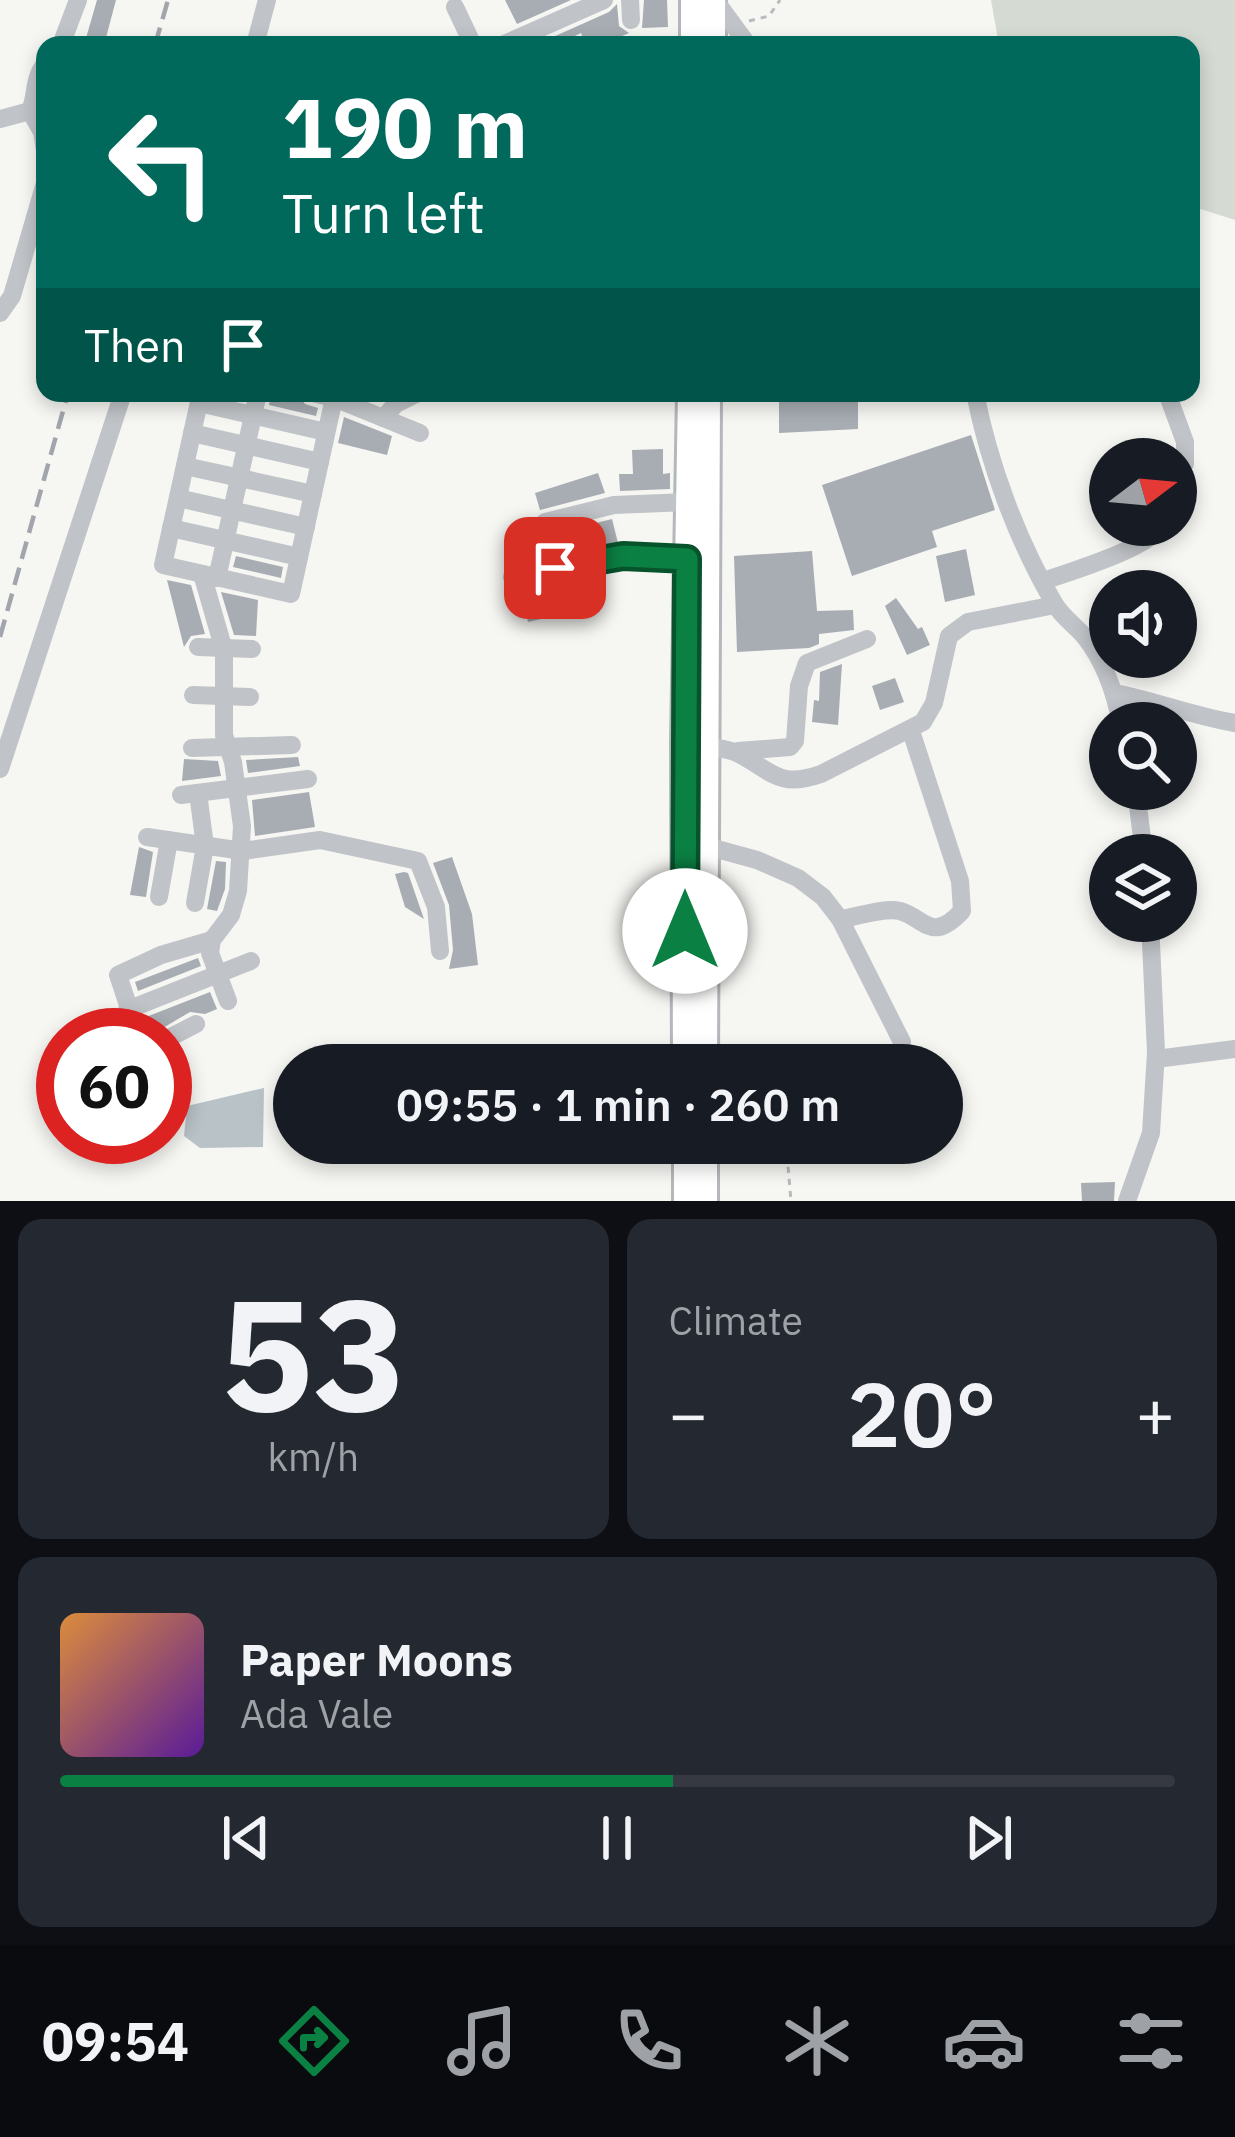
<!DOCTYPE html>
<meta charset="utf-8">
<style>
:root{--surface:#171b24;--page:#242831;--text:#f1f3f6;--muted:#9ea1a6;--line:#363941;--accent:#0b8043}
body{margin:0;font-family:"IBM Plex Sans",sans-serif;background:var(--page);color:var(--text);height:100vh;display:flex;flex-direction:column;font-size:45px;white-space:nowrap}
*{box-sizing:border-box;margin:0}
p{font-size:39px;color:var(--muted)}
.icon{flex:none;width:66px;height:66px;fill:none;stroke:currentColor;stroke-width:2;stroke-linecap:round;stroke-linejoin:round}
.map{position:relative;height:1201px;overflow:hidden}
.side{display:flex;flex-direction:column;gap:18px;padding:18px;background:#0d0f14;flex:1}
.side>*{flex:none}
.banner{position:absolute;left:36px;top:36px;width:1164px;height:366px;border-radius:24px;box-shadow:0 6px 18px #0003;background:#00695c;color:#fff;overflow:hidden}
.needle{width:78px;rotate:74deg}
.controls{position:absolute;left:1089px;top:438px;display:grid;gap:24px}
.controls a{display:grid;place-items:center;width:108px;height:108px;border-radius:50%;background:var(--surface);box-shadow:0 6px 18px #0003;font-size:60px}
.speed{position:absolute;left:36px;top:1008px;display:flex;gap:24px;font-size:60px;font-weight:700;text-align:center}
.speed>*{display:grid;place-content:center;width:156px;height:156px;border-radius:50%;background:var(--surface);box-shadow:0 6px 18px #0003;line-height:1}
.speed .limit{border:18px solid #d22;background:#fff;color:#111}
.pin{position:absolute;display:grid;place-items:center;width:102px;height:102px;color:#fff;margin:-51px;border-radius:24px;box-shadow:0 6px 18px #0006}
.me{position:absolute;width:132px;margin:-66px;rotate:0deg;stroke-linejoin:round;filter:drop-shadow(0 0 9px #0008)}
.turn{display:flex;align-items:center;gap:42px;height:252px;padding:0 48px;font-size:54px}
.turn .icon{width:156px;height:156px;stroke-width:2.5}
.turn b{display:block;font-size:84px;line-height:102px}
.then{display:flex;align-items:center;height:114px;padding:0 48px;background:#0003;gap:24px;font-size:45px}
.big{font-size:90px;font-weight:600;line-height:1.1}
.side .tile{flex:1;display:flex;flex-direction:column;justify-content:center;gap:18px;min-width:0;padding:0 42px;border-radius:24px;background:var(--page)}
.side .dial{align-items:center;gap:0}
.dial b{font-size:156px;line-height:1}
.song{display:flex;align-items:center;gap:36px}
.cover{width:144px;height:144px;border-radius:18px;background:linear-gradient(135deg,hsl(30 70% 55%),hsl(270 70% 35%))}
.played{height:12px;border-radius:6px;background:linear-gradient(90deg,var(--accent) 55%,var(--line) 55%)}
.keys{display:flex;justify-content:space-around;direction:ltr}
.heat{display:flex;justify-content:space-between;align-items:center;font-size:66px;direction:ltr}
.side .tiles{flex:1;display:grid;gap:18px;grid-template-columns:1fr 1fr}
.tile:last-child{grid-column:span 2}
.trip{position:absolute;left:273px;top:1044px;width:690px;height:120px;border-radius:60px;background:var(--surface);box-shadow:0 6px 18px #0003;font-weight:600;line-height:120px;text-align:center}
.tab-bar{display:flex;height:192px;justify-content:space-around;align-items:center;background:#090b0e;color:var(--muted)}
.tab-bar .icon{width:84px;height:84px}
.tab-bar .current{color:var(--accent)}
.tab-bar b{font-size:54px;color:var(--text)}
.map>svg:first-child{display:block}
.green{fill:#d5dbd3}
.water{fill:#b9c2c7}
.building{fill:#a8adb3}
.lines{fill:none;stroke-linecap:round;stroke-linejoin:round}
.major-casing{stroke:#b4b7bb;stroke-width:30}
.path{stroke:#b8babd;stroke-width:3;stroke-dasharray:6 6;stroke-linecap:butt}
.minor{stroke:#c0c3c7;stroke-width:18}
.major{stroke:#fff;stroke-width:24}
.rail{stroke:#a2a6ac;stroke-width:4.5;stroke-dasharray:18 9;stroke-linecap:butt}
.route-casing{stroke:#07532c;stroke-width:30}
.route{stroke:#0b8043;stroke-width:21}
</style>
<div class="map">
<svg width="1235" height="1201" viewBox="0 0 1235 1201">
<rect width="100%" height="100%" fill="#f6f6f3"/>
<!-- green -->
<polygon class="green" points="991,0 1235,0 1235,220 1191,206 1191,45 999,45"/>
<!-- water -->
<polygon class="water" points="264,1088 263,1147 200,1148 184,1136 187,1106"/>
<!-- building -->
<g class="building">
<polygon points="97,0 116,0 104,45 84,45"/>
<polygon points="505,0 571,0 517,24"/>
<polygon points="644,0 667,0 668,27 642,28"/>
<polygon points="617,4 619,26 629,33 611,41 612,45 586,45 581,33 556,45 535,45 609,12"/>
<polygon points="271,393 300,396 305,404 318,408 316,416 269,405"/>
<polygon points="779,393 858,393 858,429 779,433"/>
<polygon points="344,417 392,436 387,455 338,443"/>
<polygon points="971,435 995,510 932,531 937,547 852,576 822,485"/>
<polygon points="663,449 663,474 670,473 670,489 620,491 619,474 633,474 632,450"/>
<polygon points="598,473 605,493 540,510 535,493"/>
<polygon points="612,519 618,543 516,562 510,537 535,531 548,535"/>
<polygon points="966,549 975,595 945,602 936,556"/>
<polygon points="812,551 817,611 853,610 854,630 819,634 819,644 809,648 737,652 734,556"/>
<polygon points="236,556 283,567 281,578 233,567"/>
<polygon points="167,580 191,585 205,634 191,636 184,647"/>
<polygon points="551,583 558,615 528,622 521,589"/>
<polygon points="221,592 258,600 256,636 234,635"/>
<polygon points="896,598 918,629 922,627 930,645 907,655 885,606"/>
<polygon points="842,664 838,725 812,722 814,700 819,701 820,672"/>
<polygon points="895,678 904,702 880,710 872,686"/>
<polygon points="298,757 300,766 248,773 246,760"/>
<polygon points="184,759 218,761 221,776 182,781"/>
<polygon points="309,792 315,827 255,836 252,800"/>
<polygon points="139,847 153,852 146,897 130,895"/>
<polygon points="452,857 472,914 478,965 449,969 453,950 449,905 433,863"/>
<polygon points="216,861 226,862 225,889 217,911 207,909"/>
<polygon points="404,872 408,873 424,919 405,907 395,874"/>
<polygon points="198,958 201,966 138,991 135,982"/>
<polygon points="210,992 217,1009 205,1014 190,1012 151,1035 146,1017"/>
<polygon points="734,1044 763,1045 763,1065 733,1065"/>
<polygon points="1115,1182 1114,1201 1082,1201 1081,1183"/>
</g>
<g class="lines">
<defs>
<g id="major">
<polyline points="693,45 693,0"/>
<polyline points="713,45 713,0"/>
<polyline points="685,1065 684,741 690,393"/>
<polyline points="705,1065 708,393"/>
<polyline points="686,1143 686,1201"/>
<polyline points="705,1143 705,1201"/>
</g>
</defs>
<!-- major casing -->
<use href="#major" class="major-casing"/>
<!-- path -->
<g class="path">
<polyline points="749,21 769,16 780,0"/>
<polyline points="786,1143 791,1201"/>
</g>
<!-- minor -->
<g class="minor">
<polyline points="630,0 631,20"/>
<polyline points="715,0 748,45"/>
<polyline points="455,7 473,45"/>
<polyline points="61,45 78,0"/>
<polyline points="255,45 267,0"/>
<polyline points="502,45 604,0"/>
<polyline points="30,111 42,132 45,150"/>
<path d="M0,119L30,111C37,95 33,78 45,64"/>
<polyline points="0,313 12,296 45,183"/>
<polyline points="201,393 163,565 291,594 334,398 313,393"/>
<path d="M975,393C989,464 1017,540 1054,603C1061,616 1076,626 1085,637C1105,662 1115,693 1121,723"/>
<polyline points="1167,393 1185,442 1185,464 1176,473"/>
<polyline points="334,398 420,433"/>
<polyline points="199,403 326,432"/>
<polyline points="383,418 396,404 418,393"/>
<polyline points="192,433 320,462"/>
<polyline points="185,466 313,494"/>
<polyline points="178,498 306,527"/>
<polyline points="545,522 614,505 688,502"/>
<polyline points="171,528 299,557"/>
<polyline points="202,574 224,650 224,735 233,762 242,826 238,891 231,915 212,940 210,953 228,1001"/>
<polyline points="512,577 623,556 687,559"/>
<polyline points="217,578 258,393"/>
<path d="M1044,581C1071,571 1150,548 1162,525"/>
<polyline points="198,647 252,649"/>
<path d="M1115,693C1156,701 1193,716 1235,723"/>
<polyline points="193,695 250,697"/>
<path d="M698,744C711,747 726,748 737,753C773,771 777,789 821,774L923,722L934,703L949,636L968,622L1055,605"/>
<polyline points="192,748 292,745"/>
<polyline points="738,751 790,747 795,741 799,686 807,663 867,639"/>
<polyline points="0,769 123,393"/>
<polyline points="1136,789 1144,855"/>
<polyline points="181,795 308,779"/>
<polyline points="147,837 243,851 320,840 418,861 436,907 440,951"/>
<polyline points="695,843 757,860 798,878 823,897 840,919 902,1042"/>
<polyline points="159,897 169,840"/>
<polyline points="195,903 205,846 198,793"/>
<path d="M840,919C857,917 883,907 900,911C925,918 931,944 962,911L960,881L911,731"/>
<polyline points="127,1010 251,961"/>
<polyline points="138,1035 118,975 161,955 212,940"/>
<polyline points="165,1040 196,1024"/>
<polyline points="1156,1059 1235,1049"/>
<polyline points="1127,1201 1151,1133 1156,1052 1150,921"/>
</g>
<!-- major -->
<use href="#major" class="major"/>
<!-- rail -->
<g class="rail">
<polyline points="155,45 168,0"/>
<polyline points="0,637 68,393"/>
</g>
</g>
<g class="lines">
<defs>
<polyline id="route" points="555,568 623,556 687,559 685,931"/>
</defs>
<!-- route casing -->
<use href="#route" class="route-casing"/>
<!-- route -->
<use href="#route" class="route"/>
</g>
</svg>
<div class="controls">
<a><svg class="needle" viewBox="-14 -14 28 28"><path d="M0-13l5 13h-10z" fill="#e53935"/><path d="M0 13l5-13h-10z" fill="#9ea1a6"/></svg></a>
<a><svg class="icon" aria-label="sound" viewBox="0 0 24 24"><path d="M4 9h4l5-4v14l-5-4H4zM17 9q2 3 0 6"/></svg></a>
<a><svg class="icon" aria-label="search" viewBox="0 0 24 24"><circle cx="10" cy="10" r="6"/><path d="M15 15l6 6"/></svg></a>
<a><svg class="icon" aria-label="layers" viewBox="0 0 24 24"><path d="M12 4l9 5-9 5-9-5zM3 14l9 5 9-5"/></svg></a>
</div>
<div class="speed"><div class="limit">60</div></div>
<div class="pin" style="left:555px;top:568px;background:#d93025"><svg class="icon" aria-label="arrive" viewBox="0 0 24 24"><path d="M6 21V4h12l-3 4 3 4H6"/></svg></div>
<svg class="me" style="left:685px;top:931px" viewBox="-20 -20 40 40"><circle r="19" fill="#fff"/><path d="M0-13L10 11 0 6-10 11z" fill="#0b8043"/></svg>
<div class="trip">09:55 · 1 min · 260 m</div>
<div class="banner">
<div class="turn"><svg class="icon" aria-label="left" viewBox="0 0 24 24"><path d="M17 20v-9H6M10 6l-5 5 5 5"/></svg><div><b>190 m</b>Turn left</div></div>
<div class="then">Then<svg class="icon" aria-label="arrive" viewBox="0 0 24 24"><path d="M6 21V4h12l-3 4 3 4H6"/></svg></div>
</div>
</div>
<section class="side">
<div class="tiles">
<div class="tile dial"><b>53</b><p>km/h</p></div>
<div class="tile"><p>Climate</p>
<div class="heat"><a>−</a><b class="big">20°</b><a>+</a></div>
</div>
<div class="tile">
<div class="song"><i class="cover"></i><div><b>Paper Moons</b><p>Ada Vale</p></div></div>
<div class="played"></div>
<div class="keys"><svg class="icon" aria-label="previous" viewBox="0 0 24 24"><path d="M18 5L8 12l10 7zM5 5v14"/></svg><svg class="icon" aria-label="pause" viewBox="0 0 24 24"><path d="M8 5v14M16 5v14"/></svg><svg class="icon" aria-label="next" viewBox="0 0 24 24"><path d="M6 5l10 7-10 7zM19 5v14"/></svg></div>
</div>
</div>
</section>
<nav class="tab-bar">
<b>09:54</b>
<svg class="icon current" aria-label="directions" viewBox="0 0 24 24"><path d="M12 3l9 9-9 9-9-9zM9 14v-3h6M13 9l2 2-2 2"/></svg>
<svg class="icon" aria-label="music" viewBox="0 0 24 24"><path d="M9 18V5l10-2v13"/><circle cx="6" cy="18" r="3"/><circle cx="16" cy="16" r="3"/></svg>
<svg class="icon" aria-label="phone" viewBox="0 0 24 24"><path d="M5 4h4l2 5-3 2q2 4 5 5l2-3 5 2v4C11 20 4 13 5 4z"/></svg>
<svg class="icon" aria-label="climate" viewBox="0 0 24 24"><path d="M12 3v18M4 7l16 10M4 17L20 7"/></svg>
<svg class="icon" aria-label="car" viewBox="0 0 24 24"><path d="M5 17H2v-5l4-1 3-4h7l3 4 3 1v5h-3M9 17h6M6 11h13"/><circle cx="7" cy="17" r="2"/><circle cx="17" cy="17" r="2"/></svg>
<svg class="icon" aria-label="filters" viewBox="0 0 24 24"><path d="M4 7h16M4 17h16"/><circle cx="9" cy="7" r="2"/><circle cx="15" cy="17" r="2"/></svg>
</nav>
